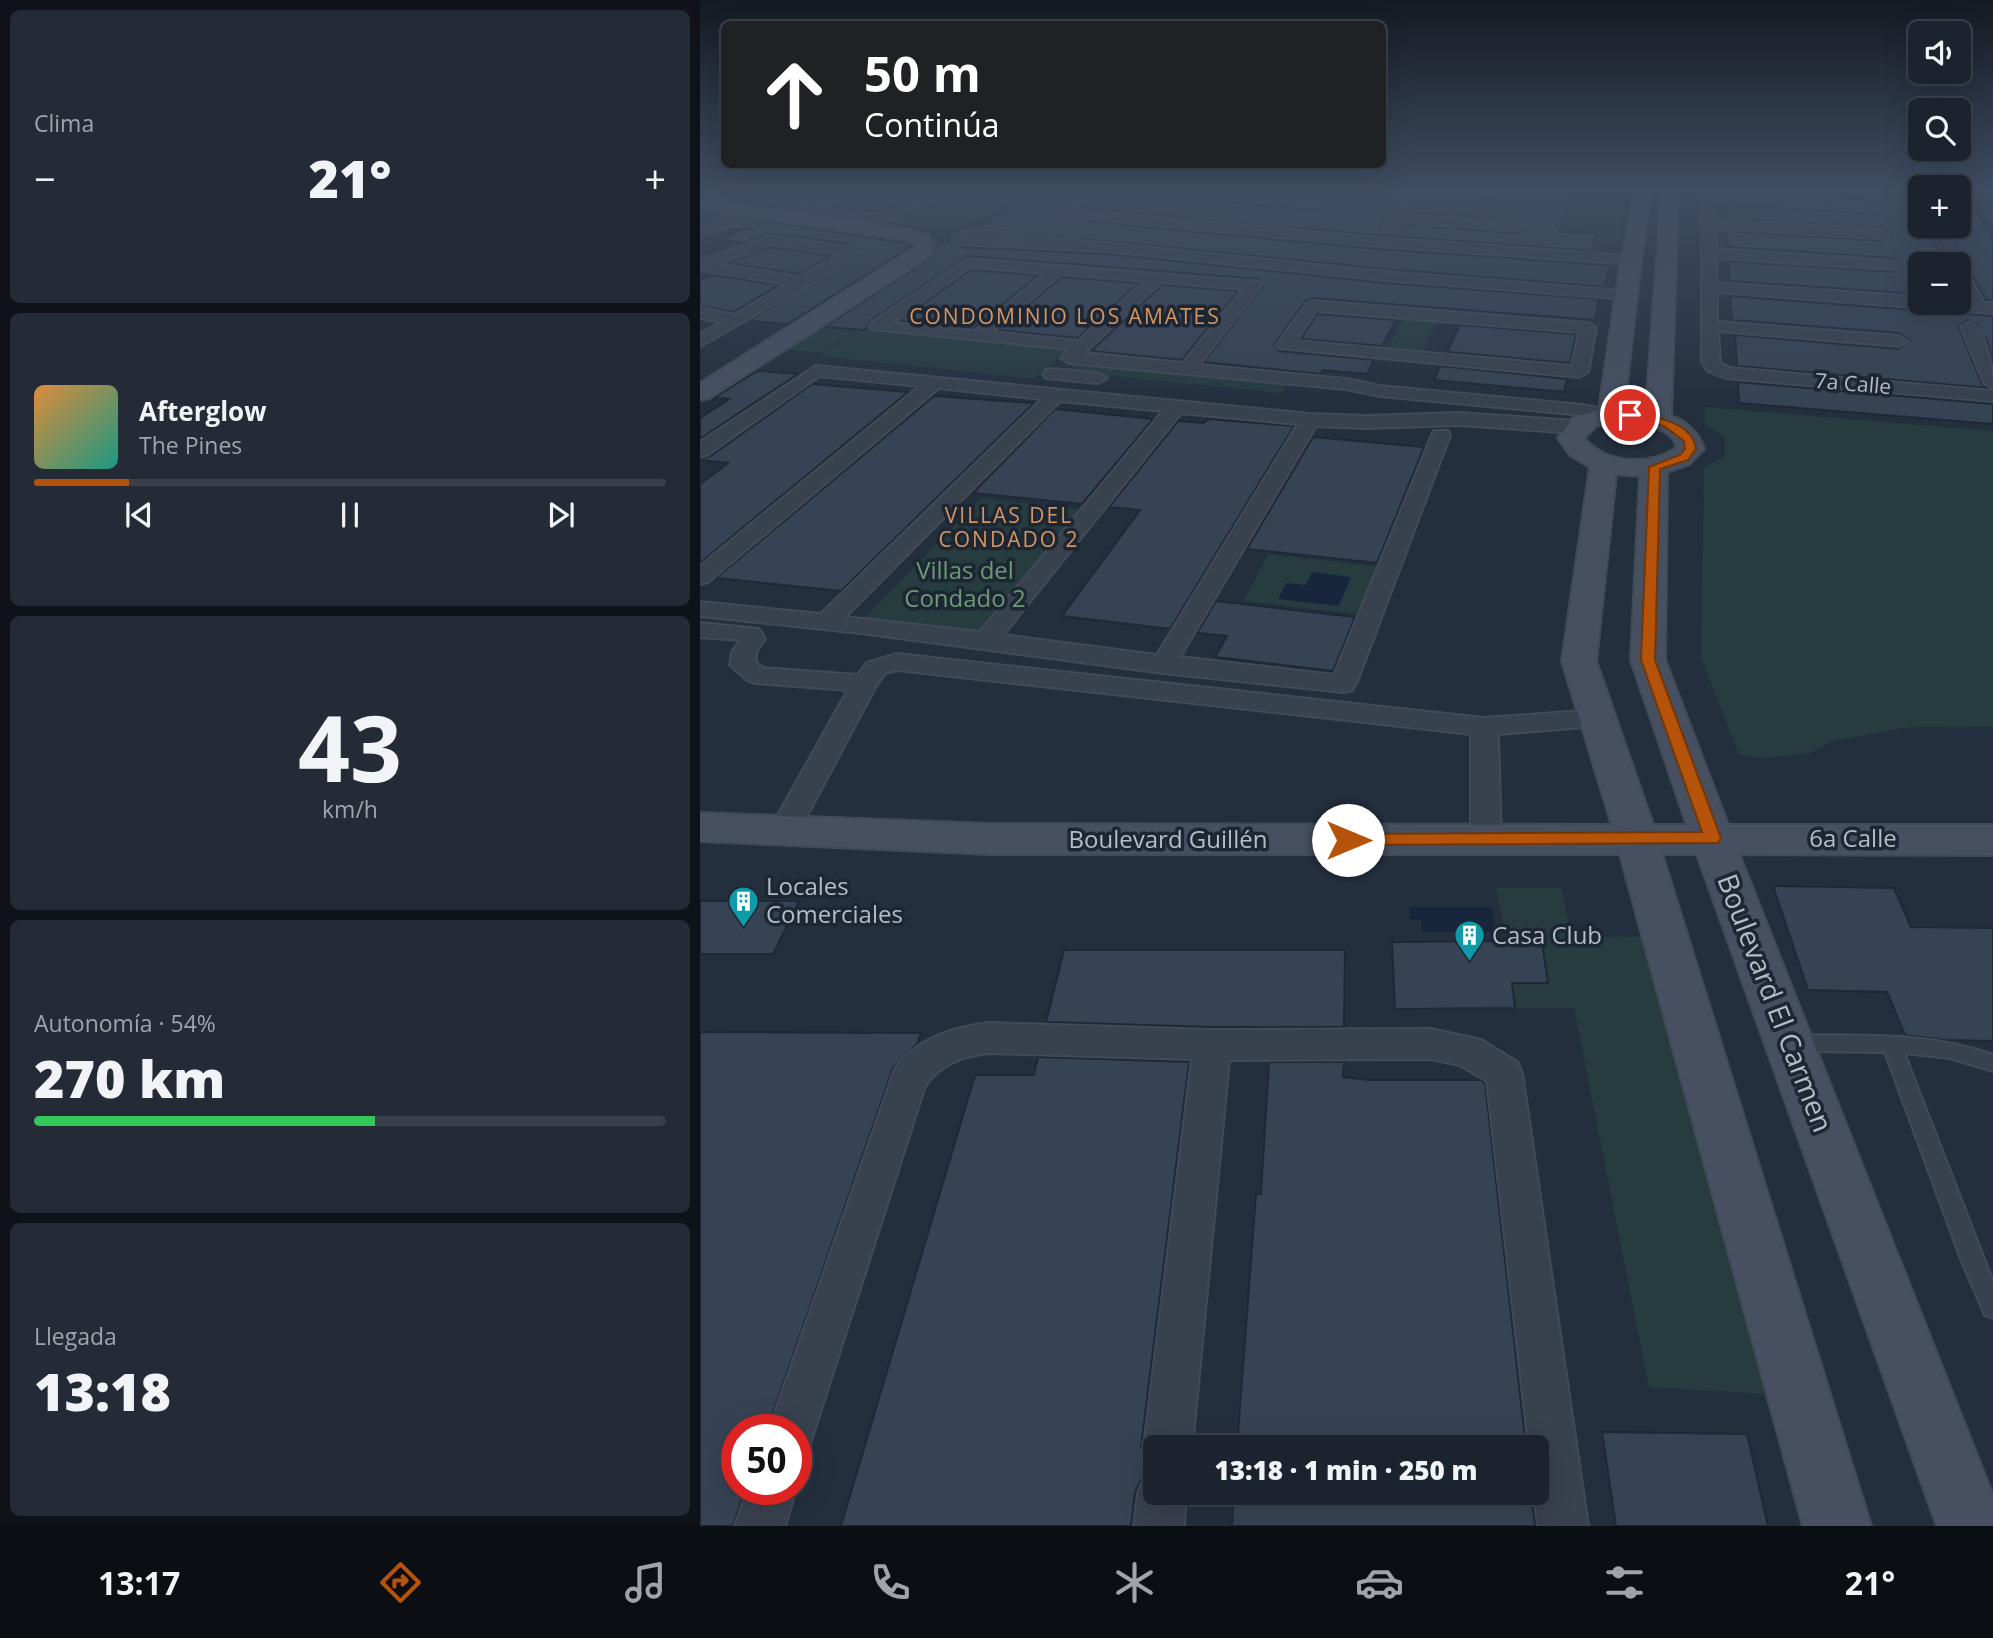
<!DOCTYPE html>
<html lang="es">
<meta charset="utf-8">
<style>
:root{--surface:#1b232e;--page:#242b36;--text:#f1f3f6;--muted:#a0a4aa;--line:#39404a;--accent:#b45309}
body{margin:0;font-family:"Open Sans",sans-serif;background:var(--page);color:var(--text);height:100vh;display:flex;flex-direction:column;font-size:26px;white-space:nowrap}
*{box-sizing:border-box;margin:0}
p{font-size:23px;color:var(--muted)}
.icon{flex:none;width:38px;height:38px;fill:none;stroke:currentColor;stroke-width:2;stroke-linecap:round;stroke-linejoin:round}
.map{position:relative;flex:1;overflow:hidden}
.side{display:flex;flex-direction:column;gap:10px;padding:10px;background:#0f1319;width:700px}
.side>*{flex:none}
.top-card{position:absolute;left:21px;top:21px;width:665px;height:147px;border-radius:10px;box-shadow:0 7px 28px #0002,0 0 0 2px var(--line);background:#202124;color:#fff;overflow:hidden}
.tools{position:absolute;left:1208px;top:21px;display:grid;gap:14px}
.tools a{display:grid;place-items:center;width:63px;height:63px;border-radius:10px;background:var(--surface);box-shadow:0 7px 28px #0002,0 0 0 2px var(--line);font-size:35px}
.speed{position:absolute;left:21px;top:1414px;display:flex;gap:14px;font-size:35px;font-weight:700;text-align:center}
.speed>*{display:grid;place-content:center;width:91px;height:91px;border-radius:50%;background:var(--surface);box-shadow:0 7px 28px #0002,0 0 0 2px var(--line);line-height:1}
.speed .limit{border:10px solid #d22;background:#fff;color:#111}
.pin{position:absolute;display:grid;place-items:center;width:60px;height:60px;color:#fff;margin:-30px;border:4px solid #fff;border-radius:50%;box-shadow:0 2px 7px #0007}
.me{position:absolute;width:77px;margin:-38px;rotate:90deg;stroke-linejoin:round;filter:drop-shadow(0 0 5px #0008)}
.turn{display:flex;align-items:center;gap:24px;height:147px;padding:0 28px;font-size:32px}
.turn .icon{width:91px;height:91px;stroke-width:2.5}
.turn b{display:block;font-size:49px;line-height:60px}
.big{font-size:52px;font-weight:800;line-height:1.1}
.side .tile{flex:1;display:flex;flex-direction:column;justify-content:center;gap:10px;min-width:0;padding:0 24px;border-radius:10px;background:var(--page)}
.side .dial{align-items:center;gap:0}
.dial b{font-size:91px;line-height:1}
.song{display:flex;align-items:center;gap:21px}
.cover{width:84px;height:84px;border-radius:10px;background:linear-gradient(135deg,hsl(30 70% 55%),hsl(170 70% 35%))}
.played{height:7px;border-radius:4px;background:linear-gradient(90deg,var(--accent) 15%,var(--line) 15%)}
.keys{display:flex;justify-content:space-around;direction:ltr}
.heat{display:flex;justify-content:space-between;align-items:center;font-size:38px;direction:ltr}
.charge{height:10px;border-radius:5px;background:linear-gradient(90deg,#34c759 54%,var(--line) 0)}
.trip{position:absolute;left:443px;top:1435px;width:406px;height:70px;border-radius:10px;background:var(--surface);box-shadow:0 7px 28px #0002,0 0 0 2px var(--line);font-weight:800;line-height:70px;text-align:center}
.tab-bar{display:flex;height:112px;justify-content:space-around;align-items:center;background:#0b0e12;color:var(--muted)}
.tab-bar .icon{width:49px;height:49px}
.tab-bar .current{color:var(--accent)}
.tab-bar b{font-size:32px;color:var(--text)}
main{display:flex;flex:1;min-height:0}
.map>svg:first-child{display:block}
.green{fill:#263c3f}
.water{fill:#17263c}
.building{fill:#364354;stroke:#1f2835;stroke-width:2}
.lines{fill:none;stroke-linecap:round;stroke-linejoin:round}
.lane-casing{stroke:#414a57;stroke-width:4}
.street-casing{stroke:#414a57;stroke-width:4}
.secondary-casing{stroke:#414a57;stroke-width:4}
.lane{fill:#38414e;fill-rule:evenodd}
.street{fill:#38414e;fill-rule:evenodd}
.secondary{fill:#465061;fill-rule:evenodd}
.route{fill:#b45309;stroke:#753606;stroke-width:2}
.labels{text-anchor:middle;stroke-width:7;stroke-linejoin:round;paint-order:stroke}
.far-neighbourhood-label{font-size:21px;letter-spacing:2px;fill:#d59563;stroke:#1d2633}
.far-street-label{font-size:21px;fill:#b4bcc9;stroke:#1d2633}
.park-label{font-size:24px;fill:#6b9a76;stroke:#1d2633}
.street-label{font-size:24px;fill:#b4bcc9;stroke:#1d2633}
.poi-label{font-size:24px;fill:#b4bcc9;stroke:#1d2633;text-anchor:start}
.near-street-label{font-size:28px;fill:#b4bcc9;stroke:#1d2633}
</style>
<main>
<section class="side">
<div class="tile"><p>Clima</p>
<div class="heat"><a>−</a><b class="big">21°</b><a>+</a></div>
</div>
<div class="tile">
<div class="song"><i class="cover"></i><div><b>Afterglow</b><p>The Pines</p></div></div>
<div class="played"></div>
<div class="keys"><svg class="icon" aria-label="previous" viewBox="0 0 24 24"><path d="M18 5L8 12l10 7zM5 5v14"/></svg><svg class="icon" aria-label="pause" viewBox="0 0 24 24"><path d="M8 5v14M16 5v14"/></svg><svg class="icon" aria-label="next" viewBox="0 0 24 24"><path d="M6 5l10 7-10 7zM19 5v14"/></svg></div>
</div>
<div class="tile dial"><b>43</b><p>km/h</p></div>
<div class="tile"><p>Autonomía · 54%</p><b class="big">270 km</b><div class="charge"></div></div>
<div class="tile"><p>Llegada</p><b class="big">13:18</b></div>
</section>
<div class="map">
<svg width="1293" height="1526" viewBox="0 0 1293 1526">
<rect width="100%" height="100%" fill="#242f3e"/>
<!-- green -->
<g class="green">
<polygon points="266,189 343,189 249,231 186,222"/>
<polygon points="535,189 625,189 611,201 529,194"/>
<polygon points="875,189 927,189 921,217 921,241 897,245 898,233 877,232 875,244 858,243"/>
<polygon points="219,262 240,264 131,327 155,330 123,353 87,350"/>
<polygon points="705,317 726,318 736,323 723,352 687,350"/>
<polygon points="157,330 368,350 334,379 121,356"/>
<polygon points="375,365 587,385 582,393 368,372"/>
<polygon points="1005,407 1293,431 1293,726 1210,727 1132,741 1110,753 1063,758 1039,755 1001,657 1004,468 1025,456 1025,438 1005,424"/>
<polygon points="281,498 388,510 285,636 163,620"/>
<polygon points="568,554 682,567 665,615 544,601"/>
<polygon points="796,888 861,888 872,938 949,936 1080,1395 949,1387 874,1008 815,1008 812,983 848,983 842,942 807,942"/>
</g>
<!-- water -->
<g class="water">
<polygon points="612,572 651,577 639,606 578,599 586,583 606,585"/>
<polygon points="709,907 792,907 795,932 722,932 721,920 710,919"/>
</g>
<!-- building -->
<g class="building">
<polygon points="73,189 137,189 96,211 43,203"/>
<polygon points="163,189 235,189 180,212 130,206"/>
<polygon points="356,189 387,189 352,210 352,214 359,219 677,249 909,265 905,287 685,269 275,228"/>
<polygon points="411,189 452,189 440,198 443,207 453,206 475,189 519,189 510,197 517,201 614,210 624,207 638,189 707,189 679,227 683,235 695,233 700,225 817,233 825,227 817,219 709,213 724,189 734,189 743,196 828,201 837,195 830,189 873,189 859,232 896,233 892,251 677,235 381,208"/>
<polygon points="1025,189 1187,189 1192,197 1220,200 1220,226 1227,226 1246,264 1220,264 1220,294 1030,281 1029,261 1192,272 1201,264 1192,258 1028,247 1027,231 1182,241 1191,233 1182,227 1026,218 1026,204 1173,214 1181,206 1173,200 1025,192"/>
<polygon points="1258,202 1271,203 1293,240 1293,300 1286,300 1245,226 1258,226"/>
<polygon points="65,221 205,243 212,246 88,324 49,321 160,254 148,244 70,233 42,243 18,240 40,231 28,229 55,229"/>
<polygon points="250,240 259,247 406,254 685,283 899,299 895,320 612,298 605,301 575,344 579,351 674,360 667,374 623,370 620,374 504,362 563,286 559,279 267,256 170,321 165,330 124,327 230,259 237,246"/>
<polygon points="71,247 132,255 99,274 27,263"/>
<polygon points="271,270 338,275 274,328 199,321"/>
<polygon points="12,275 79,285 34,312 0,306 0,280"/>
<polygon points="362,277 439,283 377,338 298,330"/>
<polygon points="462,285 538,291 482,360 391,351"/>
<polygon points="1030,296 1293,316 1293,363 1287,340 1277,324 1268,320 1258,326 1282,384 1287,388 1037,366 1035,335 1199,349 1209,340 1199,333 1032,320"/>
<polygon points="617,314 696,320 682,346 601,339"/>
<polygon points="760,325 876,334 870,363 747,352"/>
<polygon points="740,366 867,379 864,392 734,380"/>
<polygon points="57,371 98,374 0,439 0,418 29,399 14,398"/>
<polygon points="1038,382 1293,404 1293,424 1039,403"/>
<polygon points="112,384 208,392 0,563 0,484 28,463 0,460 0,459 9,457"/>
<polygon points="234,396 334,403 141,591 16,578"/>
<polygon points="355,409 453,419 382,504 273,493"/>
<polygon points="508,419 594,426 470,629 362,616 440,510 409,507 478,421 504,423"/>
<polygon points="613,437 724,447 677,563 547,549"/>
<polygon points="516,601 611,612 655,617 633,671 515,657 527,636 497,633"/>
<polygon points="1073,886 1194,888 1211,927 1293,928 1293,1041 1245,1040 1205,1035 1187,992 1108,990"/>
<polygon points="0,901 99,901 73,954 0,954"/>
<polygon points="842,941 848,983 812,983 815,1008 695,1009 692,942"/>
<polygon points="364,950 645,950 644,1027 512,1027 346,1022"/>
<polygon points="0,1032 221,1033 217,1044 193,1068 67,1430 37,1430 37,1489 45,1489 33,1526 0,1526"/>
<polygon points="338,1057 489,1062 441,1447 449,1465 455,1470 443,1475 435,1493 431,1526 141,1526 275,1075 334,1075"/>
<polygon points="569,1062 644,1062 643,1077 669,1080 780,1080 785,1083 826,1447 537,1447 556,1194 561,1194"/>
<polygon points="902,1432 1047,1434 1068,1526 916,1526"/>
<polygon points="534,1493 831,1493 835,1526 532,1526"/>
</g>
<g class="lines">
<defs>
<path id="lane" d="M1098,1035C1163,1036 1231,1032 1293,1055V1071L1250,1058L1204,1053L1293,1282V1318L1285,1315L1263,1264L1185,1052L1098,1051L1092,1048L1089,1043L1092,1038Z"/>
<g id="street">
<polygon points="52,189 71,189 35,203 0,200 0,192 34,195"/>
<polygon points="144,189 161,189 120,208 180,215 242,189 259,189 181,223 105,214 99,210"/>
<polygon points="393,189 408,189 373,210 677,238 931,256 938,260 931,264 677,246 359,216 353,212"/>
<polygon points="457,189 472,189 451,204 443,204 443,198"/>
<polygon points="710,189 722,189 704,215 817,222 823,226 817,230 699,222 693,232 683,232 681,229"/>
<path d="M737,189C758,189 819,183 834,194L828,198L743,193Z"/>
<polygon points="1002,189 1014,189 1014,194 1173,203 1179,207 1173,211 1014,201 1015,220 1182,230 1189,234 1182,238 1015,228 1016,249 1192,261 1199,265 1192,269 1016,258 1016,283 1220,297 1220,303 1269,302 1258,282 1258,264 1249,264 1230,226 1242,226 1284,303 1293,303 1293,313 1017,292 1017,322 1199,336 1207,341 1199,346 1018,331 1020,363 1030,368 1293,391 1293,401 1026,378 1008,371 1002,362"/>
<polygon points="1189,189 1220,189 1220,197"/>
<polygon points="1271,189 1293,189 1293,194 1277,193"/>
<polygon points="521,191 614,199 620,203 614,207 517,198 515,195"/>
<polygon points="1290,212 1293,212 1293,220 1284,216"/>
<polygon points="60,213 66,217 55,226 30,226 0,237 0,228 32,216"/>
<polygon points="279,230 685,272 927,291 934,295 927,299 685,280 406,251 259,244 252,240 263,231"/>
<path d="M70,236L148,247L158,253L108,285L0,346V334L22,322L0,318V308L34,315L87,284L0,270V261ZM71,244L140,254L99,277L17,264Z"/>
<path d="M267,259L559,282L561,285L559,288L499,365L646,379L680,386L883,405L917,412L920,416L911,421L883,415L680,396L646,389L369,363L361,358L369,349L171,329L169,326L171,323ZM270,267L345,273L275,331L192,323ZM361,274L445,281L378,341L292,332ZM461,282L543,289L483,363L384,353Z"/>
<path d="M612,301L888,323L896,328L888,372L879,377L579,348L577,345L579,342L607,303ZM616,311L879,332L872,366L596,341Z"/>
<path d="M1269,322C1287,327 1293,372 1293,388L1284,383L1261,327Z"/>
<path d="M116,366L610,414L666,416L759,413L876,421L885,427L876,433L759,425L666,428L616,426L480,657L634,675L732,435L734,431H748L750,435L656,684L652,690L643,692L463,673L161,633L0,616V602L121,614L342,399L239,388L8,582L0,584V566L220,386L119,376L7,455L0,457V442ZM360,401L463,411L280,632L145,617ZM481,413L598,424L457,655L303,635Z"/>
<polygon points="352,369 398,373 407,378 398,383 346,378 343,374 346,370"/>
<polygon points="0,623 59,629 65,639 56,652 56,663 63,668 158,675 167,663 197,654 784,718 897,710 906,712 910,718 906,724 897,726 798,734 801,841 797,849 786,852 775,849 771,841 771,734 198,670 185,673 177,684 94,840 83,844 72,840 68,833 148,690 56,683 47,680 30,665 32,652 40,640 0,637"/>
<path d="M289,1023L512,1030L731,1029L781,1040L817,1062L822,1073L888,1526H838L834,1493L836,1447H829L787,1081L760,1065L731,1059L529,1060L492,1447H455V1465L451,1464L444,1447L492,1059L289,1053C263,1056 240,1064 225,1086L109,1447L96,1452V1430H69L195,1069C216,1039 253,1027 289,1023Z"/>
<polygon points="455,1472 455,1493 486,1493 484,1526 434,1526 438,1493 445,1476"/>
<polygon points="48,1489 96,1489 85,1526 35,1526"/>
</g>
<g id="secondary">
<path d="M936,189H952L941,260L924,408L946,410L962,189H978L971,416C988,422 998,432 1004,449L989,464L967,472L965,660L1028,825H1293V855L1039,854L1293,1496V1526H1237L997,854H962L1171,1526H1103L920,854H290L0,841V813L290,824L912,825L862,661L890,467L870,455L858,438L873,418L899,410L921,260ZM911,424C933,423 969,422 977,447C952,467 904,464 884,438L896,426ZM916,474L940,476L931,660L987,825H953L896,661Z"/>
<polygon points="0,199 209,230 228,235 235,246 229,257 9,398 0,400 0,383 217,246 206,240 0,209"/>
</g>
</defs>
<!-- lane casing -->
<use href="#lane" class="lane-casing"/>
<!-- street casing -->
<use href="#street" class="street-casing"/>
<!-- secondary casing -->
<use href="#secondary" class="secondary-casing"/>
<!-- lane -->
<use href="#lane" class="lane"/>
<!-- street -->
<use href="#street" class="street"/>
<!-- secondary -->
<use href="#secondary" class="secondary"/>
</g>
<!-- sky -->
<linearGradient id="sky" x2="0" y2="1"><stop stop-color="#141a22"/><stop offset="0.47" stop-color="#3f4d63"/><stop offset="1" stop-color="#3f4d63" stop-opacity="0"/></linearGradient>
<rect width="1293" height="403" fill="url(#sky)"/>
<!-- route -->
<path class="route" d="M930,412C954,418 992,420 996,449L988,460L960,469L955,660L1021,838L1018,843L642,845L640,840L642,836L648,834L1002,832L941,660L949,467L980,455L985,449L984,441L964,426L927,418V413Z"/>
<!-- icons -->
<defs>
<symbol id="building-pin" viewBox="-11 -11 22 30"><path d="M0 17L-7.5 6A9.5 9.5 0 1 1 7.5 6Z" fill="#0f9aa8" stroke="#1d2633"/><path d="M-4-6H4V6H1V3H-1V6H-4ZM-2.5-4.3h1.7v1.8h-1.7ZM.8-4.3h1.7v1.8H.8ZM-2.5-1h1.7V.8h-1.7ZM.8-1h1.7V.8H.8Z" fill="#fff"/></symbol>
</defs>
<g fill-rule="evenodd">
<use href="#building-pin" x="26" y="884" width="35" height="47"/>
<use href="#building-pin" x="752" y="918" width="35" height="47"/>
</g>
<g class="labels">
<!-- far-neighbourhood labels -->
<g class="far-neighbourhood-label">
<text x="365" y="324">CONDOMINIO LOS AMATES</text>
<text x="309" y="523">VILLAS DEL<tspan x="309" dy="24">CONDADO 2</tspan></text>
</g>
<!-- far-street labels -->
<g class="far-street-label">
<text transform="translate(1153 384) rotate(5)" y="7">7a Calle</text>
</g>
<!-- park labels -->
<g class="park-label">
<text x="265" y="579">Villas del<tspan x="265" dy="28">Condado 2</tspan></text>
</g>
<!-- street labels -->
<g class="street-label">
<text x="1153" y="847">6a Calle</text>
<text x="468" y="848">Boulevard Guillén</text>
</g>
<!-- poi labels -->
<g class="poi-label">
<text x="66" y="895">Locales<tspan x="66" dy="28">Comerciales</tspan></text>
<text x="792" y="944">Casa Club</text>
</g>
<!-- near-street labels -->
<g class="near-street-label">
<text transform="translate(1075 1003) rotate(69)" y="10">Boulevard El Carmen</text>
</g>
</g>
</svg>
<div class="tools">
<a><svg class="icon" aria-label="sound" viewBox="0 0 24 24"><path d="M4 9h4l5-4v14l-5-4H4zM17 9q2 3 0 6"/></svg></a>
<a><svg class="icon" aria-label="search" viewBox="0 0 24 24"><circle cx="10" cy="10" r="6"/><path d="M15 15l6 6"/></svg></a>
<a>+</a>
<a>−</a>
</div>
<div class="speed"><div class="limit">50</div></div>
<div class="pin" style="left:930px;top:415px;background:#d93025"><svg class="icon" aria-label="arrive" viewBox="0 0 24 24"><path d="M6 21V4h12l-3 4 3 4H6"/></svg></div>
<svg class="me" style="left:648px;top:840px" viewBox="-20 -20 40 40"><circle r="19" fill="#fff"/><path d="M0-13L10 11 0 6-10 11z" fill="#b45309"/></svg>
<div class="trip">13:18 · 1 min · 250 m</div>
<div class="top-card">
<div class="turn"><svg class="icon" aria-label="ahead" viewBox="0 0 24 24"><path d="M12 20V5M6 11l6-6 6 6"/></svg><div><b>50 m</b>Continúa</div></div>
</div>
</div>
</main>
<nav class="tab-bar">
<b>13:17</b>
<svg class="icon current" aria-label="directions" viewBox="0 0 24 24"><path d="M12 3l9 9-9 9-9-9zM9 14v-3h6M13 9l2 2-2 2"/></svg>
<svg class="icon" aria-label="music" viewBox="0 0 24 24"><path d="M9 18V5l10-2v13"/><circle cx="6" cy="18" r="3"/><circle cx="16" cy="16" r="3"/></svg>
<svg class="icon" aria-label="phone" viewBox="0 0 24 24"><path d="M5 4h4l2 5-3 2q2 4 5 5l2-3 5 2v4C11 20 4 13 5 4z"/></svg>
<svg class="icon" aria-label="climate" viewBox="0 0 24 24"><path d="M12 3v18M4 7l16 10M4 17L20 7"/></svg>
<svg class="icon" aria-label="car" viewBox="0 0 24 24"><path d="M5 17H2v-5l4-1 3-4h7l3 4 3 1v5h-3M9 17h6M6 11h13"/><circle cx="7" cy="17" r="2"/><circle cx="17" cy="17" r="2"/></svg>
<svg class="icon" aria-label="filters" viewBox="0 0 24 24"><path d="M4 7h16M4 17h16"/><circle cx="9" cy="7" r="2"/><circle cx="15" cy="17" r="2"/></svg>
<b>21°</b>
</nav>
